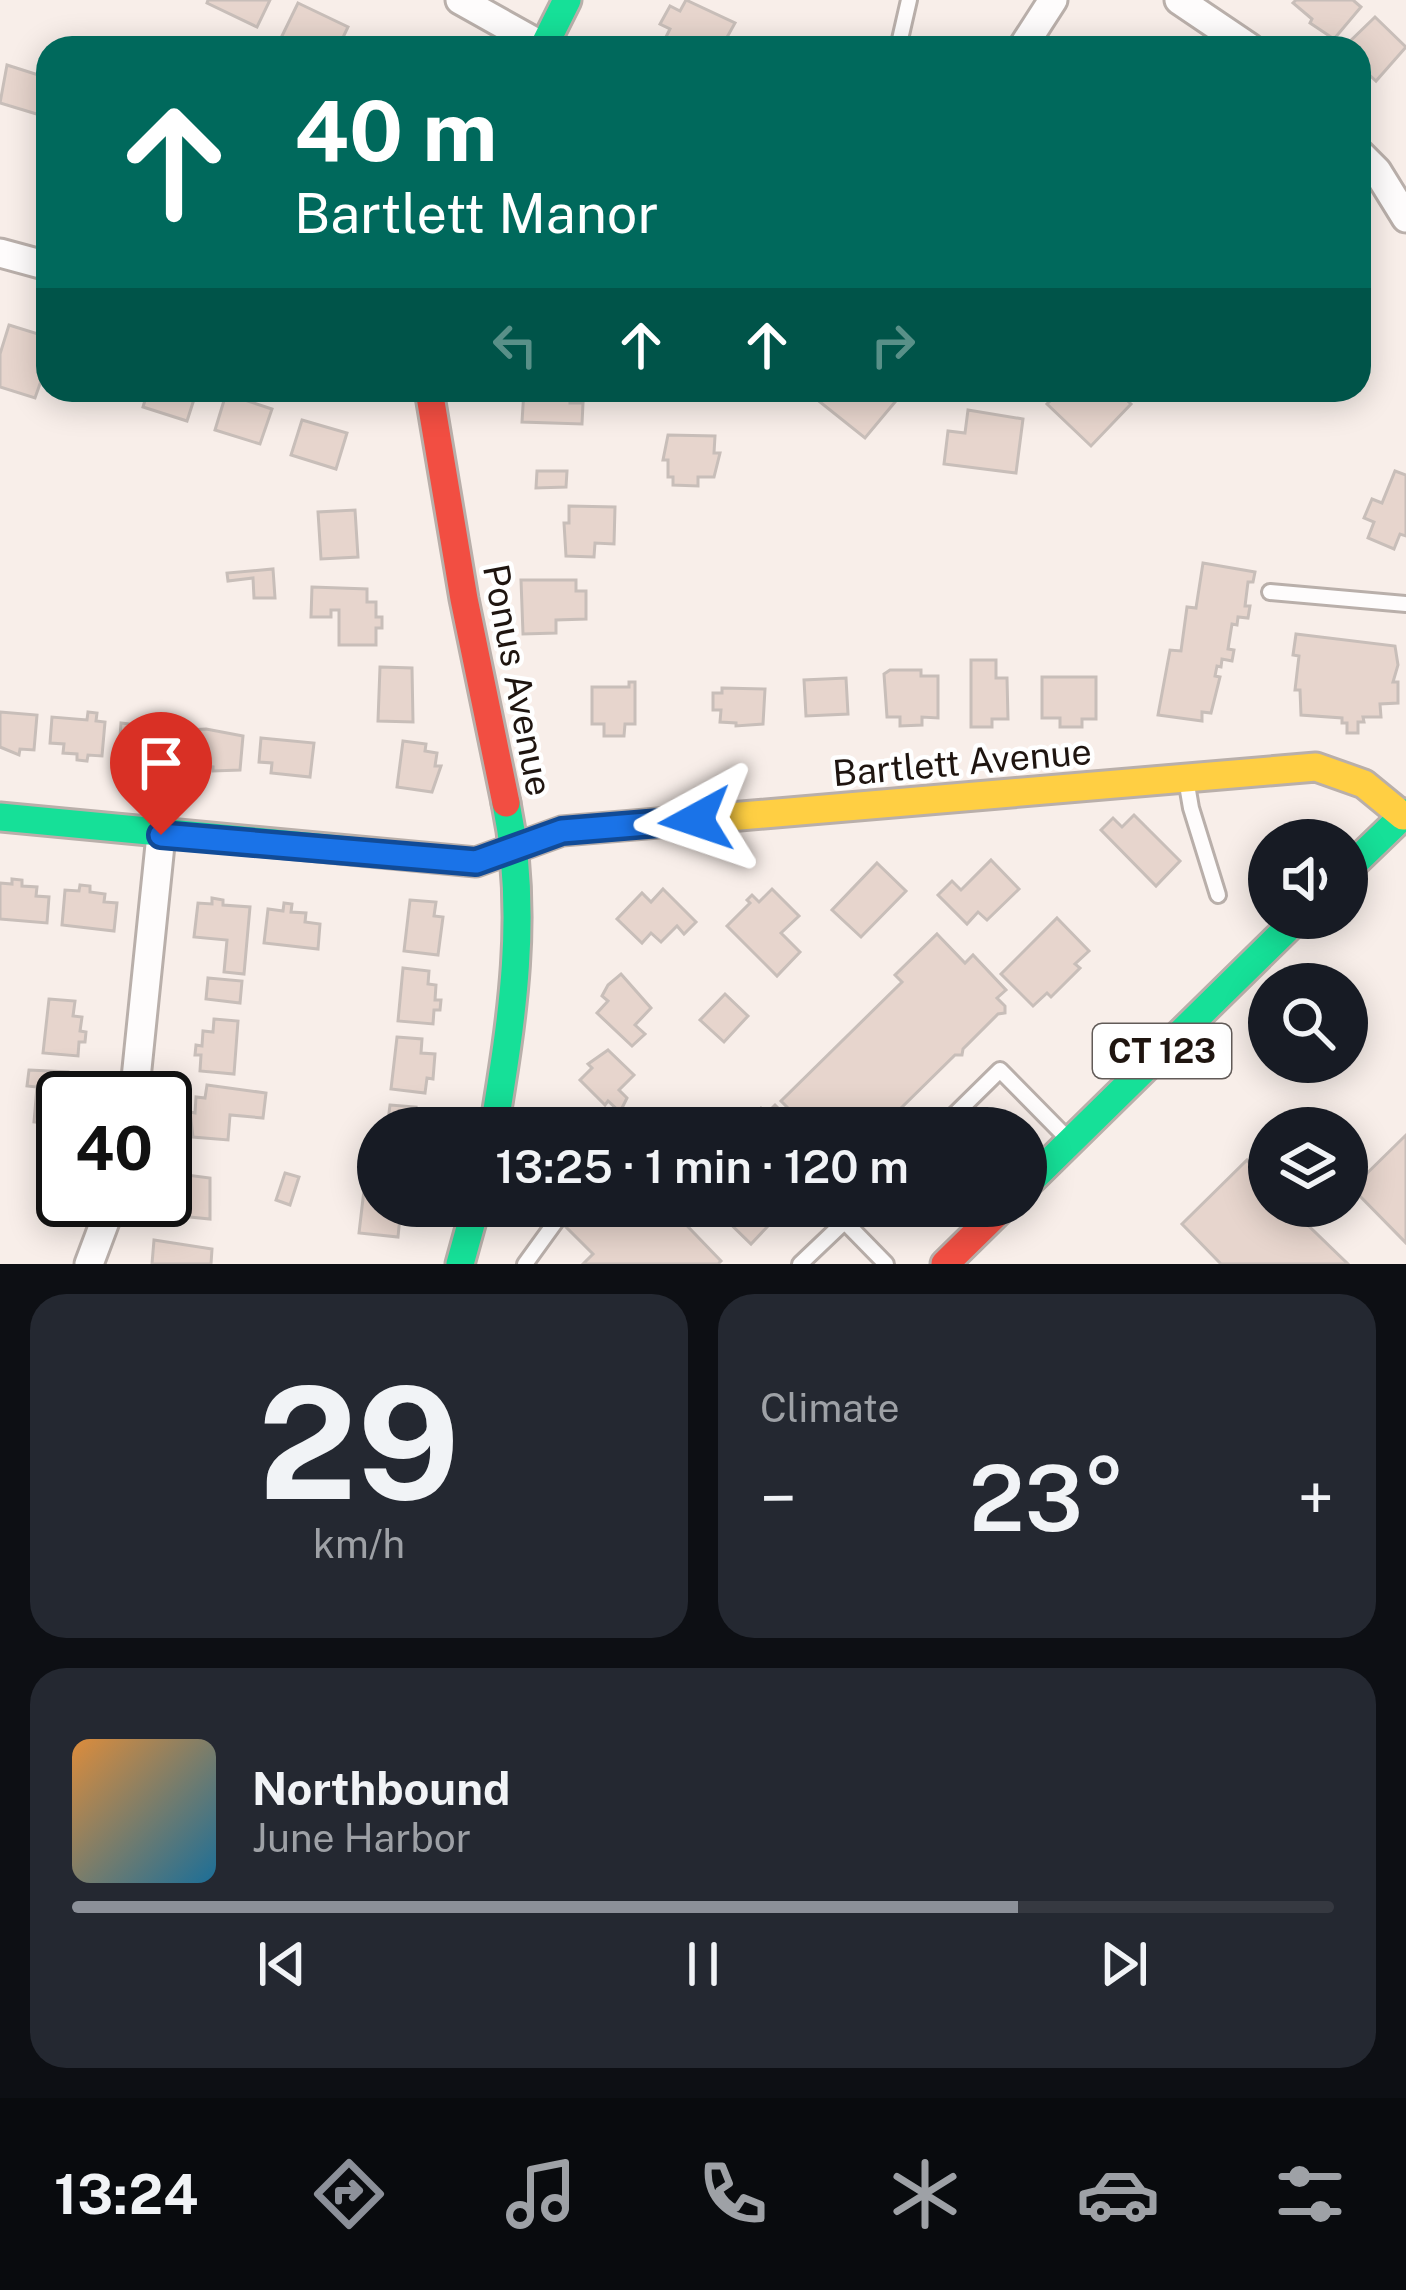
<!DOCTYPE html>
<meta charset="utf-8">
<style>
:root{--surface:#171b24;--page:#242831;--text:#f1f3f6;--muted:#9ea1a6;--line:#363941;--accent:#8c9099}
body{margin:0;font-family:"Public Sans",sans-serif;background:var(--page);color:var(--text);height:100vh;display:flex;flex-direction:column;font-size:45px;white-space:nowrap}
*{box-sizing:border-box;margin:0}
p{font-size:39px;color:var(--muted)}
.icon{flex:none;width:66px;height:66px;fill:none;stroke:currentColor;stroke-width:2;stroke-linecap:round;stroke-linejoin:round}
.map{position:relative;height:1264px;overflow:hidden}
.drawer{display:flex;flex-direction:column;gap:30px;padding:30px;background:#0d0f14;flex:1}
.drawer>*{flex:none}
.hud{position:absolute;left:36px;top:36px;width:1335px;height:366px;border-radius:36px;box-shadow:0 6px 30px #0003;background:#00695c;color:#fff;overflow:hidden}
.fabs{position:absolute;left:1248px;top:819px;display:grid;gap:24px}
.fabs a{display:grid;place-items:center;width:120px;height:120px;border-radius:50%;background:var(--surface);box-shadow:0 6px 30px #0003;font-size:60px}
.speed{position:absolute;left:36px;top:1071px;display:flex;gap:24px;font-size:60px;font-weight:700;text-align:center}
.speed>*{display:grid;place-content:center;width:156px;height:156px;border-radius:50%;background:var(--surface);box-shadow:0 6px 30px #0003;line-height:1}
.speed .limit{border:6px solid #111;border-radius:18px;background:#fff;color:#111}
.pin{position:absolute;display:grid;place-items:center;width:102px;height:102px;color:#fff;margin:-123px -51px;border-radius:50% 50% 50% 0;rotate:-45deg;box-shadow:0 0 12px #0007}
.pin .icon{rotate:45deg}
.me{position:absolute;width:132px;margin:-66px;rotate:265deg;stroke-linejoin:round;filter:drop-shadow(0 0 9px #0008)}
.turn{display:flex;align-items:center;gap:42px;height:252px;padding:0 60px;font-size:54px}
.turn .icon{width:156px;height:156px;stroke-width:2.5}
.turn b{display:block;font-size:84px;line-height:102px}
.lanes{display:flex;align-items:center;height:114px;padding:0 60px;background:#0003;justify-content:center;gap:60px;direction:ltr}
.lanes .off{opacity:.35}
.big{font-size:90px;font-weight:600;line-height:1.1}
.drawer .card{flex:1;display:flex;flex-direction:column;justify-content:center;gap:18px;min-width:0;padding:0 42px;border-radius:36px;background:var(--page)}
.drawer .dial{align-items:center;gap:0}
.dial b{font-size:156px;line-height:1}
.song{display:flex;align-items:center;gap:36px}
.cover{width:144px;height:144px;border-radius:18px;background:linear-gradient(135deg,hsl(30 70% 55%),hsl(200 70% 35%))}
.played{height:12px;border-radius:6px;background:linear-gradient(90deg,var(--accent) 75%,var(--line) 75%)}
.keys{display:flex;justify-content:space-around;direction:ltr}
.heat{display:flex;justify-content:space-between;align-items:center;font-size:66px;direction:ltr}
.drawer .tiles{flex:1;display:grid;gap:30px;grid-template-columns:1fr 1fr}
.card:last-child{grid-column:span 2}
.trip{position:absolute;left:357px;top:1107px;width:690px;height:120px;border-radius:60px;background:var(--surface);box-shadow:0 6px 30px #0003;font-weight:600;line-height:120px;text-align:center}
.dock{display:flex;height:192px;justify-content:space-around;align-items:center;background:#090b0e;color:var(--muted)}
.dock .icon{width:84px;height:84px}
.dock .current{color:var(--accent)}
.dock b{font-size:54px;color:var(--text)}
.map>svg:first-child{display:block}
.building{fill:#e7d5cd;stroke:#c8beb9;stroke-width:3}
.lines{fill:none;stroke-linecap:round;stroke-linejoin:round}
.lane-casing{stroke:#b9afaa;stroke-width:20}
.street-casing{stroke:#b9afaa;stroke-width:33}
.fast-casing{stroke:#b9afaa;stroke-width:33}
.slow-casing{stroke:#b9afaa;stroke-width:33}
.jam-casing{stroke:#b9afaa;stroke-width:33}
.lane{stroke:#fefcfc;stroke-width:14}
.street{stroke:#fefcfc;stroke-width:27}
.fast{stroke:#16e098;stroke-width:27}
.slow{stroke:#ffcf43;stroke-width:27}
.jam{stroke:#f24e42;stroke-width:27}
.route-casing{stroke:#114b97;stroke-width:30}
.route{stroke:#1a73e8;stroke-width:21}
.labels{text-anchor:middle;stroke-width:9;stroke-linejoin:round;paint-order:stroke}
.shield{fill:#fff;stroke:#625b58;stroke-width:3}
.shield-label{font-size:33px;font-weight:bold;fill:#1f1510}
.street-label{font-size:36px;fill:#1f1510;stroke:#fff}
</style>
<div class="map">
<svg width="1406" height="1264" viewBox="0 0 1406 1264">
<rect width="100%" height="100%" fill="#f8eee9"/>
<!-- building -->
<g class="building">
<polygon points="208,0 270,0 257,27 207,3"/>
<polygon points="686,0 735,23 721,48 672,48 663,43 670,29 660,24 670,6 680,11"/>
<polygon points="1296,0 1353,0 1361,7 1334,39 1310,23 1312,19 1293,3"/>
<polygon points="298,3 348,27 338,48 297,48 280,40"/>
<polygon points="1375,17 1406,47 1376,81 1364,70 1359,75 1359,48 1343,48"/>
<polygon points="7,65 48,78 40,115 0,103"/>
<polygon points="9,325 48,337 48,361 35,398 0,387 0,354"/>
<polygon points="148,390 197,390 187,421 143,407"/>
<polygon points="524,390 570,390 570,403 583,403 582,424 522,422"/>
<polygon points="821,390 897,390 900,396 865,438 815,398"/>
<polygon points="1061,390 1065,394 1068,390 1116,390 1131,404 1091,446 1047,404"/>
<polygon points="226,394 272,409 260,444 215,430"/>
<polygon points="968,410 1023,419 1016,473 944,464 948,431 965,433"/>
<polygon points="302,420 347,433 336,469 291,455"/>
<polygon points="668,435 715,436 714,453 720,453 714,477 698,477 698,486 673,485 673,477 668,477 668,460 663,460"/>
<polygon points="537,471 567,471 566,487 536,488"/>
<polygon points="1395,471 1406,475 1406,536 1400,534 1394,549 1368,538 1374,522 1364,518 1372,499 1382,503"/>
<polygon points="569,506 615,507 614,544 595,543 594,557 566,556 564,523 569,523"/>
<polygon points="355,510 358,557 321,559 318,512"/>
<polygon points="1203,563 1255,572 1253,582 1248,582 1245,606 1250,606 1248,618 1238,617 1237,625 1232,624 1228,649 1234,650 1232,661 1222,659 1221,667 1217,666 1215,676 1220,677 1211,713 1202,712 1202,721 1158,715 1170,650 1181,651 1187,607 1196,608"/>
<polygon points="273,569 275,598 254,598 253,578 228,581 227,573"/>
<polygon points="521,580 576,580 576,591 586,591 586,619 556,620 556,633 523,634"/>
<polygon points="312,587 367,589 367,602 376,602 376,617 382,617 382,628 376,628 376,645 339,645 339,610 331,610 331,617 311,617"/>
<polygon points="1296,634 1395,646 1398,665 1393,682 1398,682 1398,703 1380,704 1381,717 1363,717 1364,722 1358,722 1358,733 1347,733 1347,723 1342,723 1342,718 1301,715 1300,690 1295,690 1299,656 1293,655"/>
<polygon points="971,660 996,660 996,678 1007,678 1008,719 992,719 992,727 971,727"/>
<polygon points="380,667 412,668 413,722 378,721"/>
<polygon points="890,670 921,670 921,676 938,676 938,718 922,717 922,725 900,726 900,717 887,717 884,674"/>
<polygon points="1042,677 1096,677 1096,719 1082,719 1082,727 1060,727 1060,718 1042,718"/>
<polygon points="846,678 848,714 806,716 804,680"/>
<polygon points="629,682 635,682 635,724 625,724 624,736 604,736 604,724 592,724 592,687 629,687"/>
<polygon points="722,688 765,689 763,724 736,726 736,723 720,722 721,710 713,710 713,693 722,693"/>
<polygon points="0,712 37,715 34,750 20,749 19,755 0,747"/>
<polygon points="88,712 97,713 96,721 105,722 102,756 88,755 87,761 77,760 77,754 63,753 64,744 50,743 52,717 87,720"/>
<polygon points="121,723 173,729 170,763 131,759 132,751 119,750"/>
<polygon points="206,729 243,736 240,770 213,771 213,767 198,766 199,758 186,756 189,730"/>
<polygon points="261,738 314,743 310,777 271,773 272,763 259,762"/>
<polygon points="403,741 426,744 425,751 437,753 435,766 441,766 432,792 397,787"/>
<polygon points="1134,815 1180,861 1156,886 1101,830 1113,818 1122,827"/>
<polygon points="991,860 1019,889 987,920 978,912 967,924 938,895 952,881 961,890"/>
<polygon points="877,863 906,891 861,937 832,910"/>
<polygon points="12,879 22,880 22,886 37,887 36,896 49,897 47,923 0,919 0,883 12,884"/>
<polygon points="80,885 90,886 90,892 105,894 104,902 117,903 114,931 62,925 65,890 79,891"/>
<polygon points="663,889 696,922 684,934 677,926 661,942 651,933 642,943 617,919 642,893 651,902"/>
<polygon points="772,889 799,916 781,933 800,952 777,976 727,926 750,903 747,900 752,895 759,902"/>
<polygon points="212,898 223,900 223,905 250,907 244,974 224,972 227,940 194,937 198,903 212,904"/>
<polygon points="410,900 436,902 434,916 443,917 438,955 404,951"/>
<polygon points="284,903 292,904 291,912 306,913 305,922 320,924 318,949 264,943 268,909 283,911"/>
<polygon points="1057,918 1089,951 1075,964 1080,968 1051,997 1047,993 1033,1006 1001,974"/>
<polygon points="937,934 965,963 973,955 1006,990 997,998 1005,1006 1005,1013 998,1014 963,1049 962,1055 955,1055 893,1116 892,1123 881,1128 808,1128 781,1101 902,982 895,975"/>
<polygon points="403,968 429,971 428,984 436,985 435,1000 441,1000 440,1010 434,1010 433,1024 398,1021"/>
<polygon points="621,974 651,1008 635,1025 645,1034 632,1046 597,1013 608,1001 602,996 608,985"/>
<polygon points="208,978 242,981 240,1003 206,999"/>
<polygon points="725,994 748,1016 724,1042 700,1020"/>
<polygon points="49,999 75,1001 73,1016 82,1017 80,1031 86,1032 85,1042 79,1042 78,1056 43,1053"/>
<polygon points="214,1019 238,1021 234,1074 200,1071 201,1055 195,1055 196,1045 202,1046 203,1031 213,1032"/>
<polygon points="397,1037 422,1039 421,1053 435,1054 433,1079 427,1078 425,1093 391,1089"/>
<polygon points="608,1050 634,1075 619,1090 627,1098 620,1112 608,1101 605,1105 580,1080 592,1068 588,1064"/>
<polygon points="29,1070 68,1072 67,1085 75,1086 73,1098 63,1098 63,1125 34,1122 37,1087 27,1086"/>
<polygon points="207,1085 266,1093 263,1118 230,1115 228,1140 193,1137 190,1112 195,1113 196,1097 205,1098"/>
<polygon points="390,1105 416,1107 414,1122 423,1122 422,1128 387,1128"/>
<polygon points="775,1105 786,1116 801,1128 753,1128 758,1123 753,1117 761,1108 767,1113"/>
<polygon points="1406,1135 1406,1243 1352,1188"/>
<polygon points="1247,1160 1269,1186 1269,1206 1288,1206 1348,1264 1221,1264 1182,1224"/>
<polygon points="171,1173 210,1178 210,1219 159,1214 160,1200 168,1199"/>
<polygon points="285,1173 299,1177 290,1205 276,1200"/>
<polygon points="364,1190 378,1192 378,1206 401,1206 398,1237 359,1233"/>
<polygon points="579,1206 668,1206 721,1261 718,1264 583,1264 593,1254 562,1223"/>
<polygon points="712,1206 787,1206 751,1244"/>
<polygon points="154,1240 212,1249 211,1264 152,1264"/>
</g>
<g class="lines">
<defs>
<g id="lane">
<polyline points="898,48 909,0"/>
<polyline points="1270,592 1406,604"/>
<polyline points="1186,779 1191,808 1218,895"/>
<polyline points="941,1128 1000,1070 1065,1136"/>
<polyline points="845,1222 886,1264"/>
<polyline points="525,1264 567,1206"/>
<polyline points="800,1264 861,1206"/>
</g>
<g id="street">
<polyline points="460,0 544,47"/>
<polyline points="1179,0 1250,48"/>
<polyline points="1022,48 1053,0"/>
<polyline points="1359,153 1377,171 1406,218"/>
<polyline points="0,253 48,266"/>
<polyline points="134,1098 161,835"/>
<polyline points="89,1264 113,1200"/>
</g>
<g id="fast">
<polyline points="543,48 567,0"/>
<polyline points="0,817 476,862 562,831 682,821"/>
<polyline points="1347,870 1406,813"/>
<path d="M494,1128C512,1019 529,913 506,803"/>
<polyline points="1026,1185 1298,918"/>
<polyline points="460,1264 476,1206"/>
</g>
<polyline id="slow" points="682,821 1316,767 1364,784 1403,816"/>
<g id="jam">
<polyline points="429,390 464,599 506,803"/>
<polyline points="945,1264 1004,1206"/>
</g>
</defs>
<!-- lane casing -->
<use href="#lane" class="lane-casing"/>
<!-- street casing -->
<use href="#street" class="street-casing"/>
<!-- fast casing -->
<use href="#fast" class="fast-casing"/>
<!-- slow casing -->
<use href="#slow" class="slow-casing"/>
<!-- jam casing -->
<use href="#jam" class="jam-casing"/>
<!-- lane -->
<use href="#lane" class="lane"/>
<!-- street -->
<use href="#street" class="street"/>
<!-- fast -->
<use href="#fast" class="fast"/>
<!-- slow -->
<use href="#slow" class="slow"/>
<!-- jam -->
<use href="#jam" class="jam"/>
</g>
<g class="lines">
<defs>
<polyline id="route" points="161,835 476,862 562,831 696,820"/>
</defs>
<!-- route casing -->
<use href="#route" class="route-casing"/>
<!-- route -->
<use href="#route" class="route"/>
</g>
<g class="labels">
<!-- shield labels -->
<rect class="shield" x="1093" y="1024" width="138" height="54" rx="9"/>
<g class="shield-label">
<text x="1162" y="1063">CT 123</text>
</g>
<!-- street labels -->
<g class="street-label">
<text transform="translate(518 680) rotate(79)" y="13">Ponus Avenue</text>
<text transform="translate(962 762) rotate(-5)" y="13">Bartlett Avenue</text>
</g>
</g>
</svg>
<div class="fabs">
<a><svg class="icon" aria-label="sound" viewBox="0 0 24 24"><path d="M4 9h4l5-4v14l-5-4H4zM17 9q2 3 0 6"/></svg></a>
<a><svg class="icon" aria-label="search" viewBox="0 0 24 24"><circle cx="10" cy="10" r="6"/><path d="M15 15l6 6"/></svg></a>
<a><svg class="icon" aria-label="layers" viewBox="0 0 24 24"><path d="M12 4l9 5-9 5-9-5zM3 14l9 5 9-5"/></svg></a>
</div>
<div class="speed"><div class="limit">40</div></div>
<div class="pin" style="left:161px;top:835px;background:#d93025"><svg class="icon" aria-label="arrive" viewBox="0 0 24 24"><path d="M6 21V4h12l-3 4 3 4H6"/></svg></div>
<svg class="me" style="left:696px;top:820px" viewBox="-20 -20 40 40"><path d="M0-17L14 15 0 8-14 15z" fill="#1a73e8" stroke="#fff" stroke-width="4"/></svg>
<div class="trip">13:25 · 1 min · 120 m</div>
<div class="hud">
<div class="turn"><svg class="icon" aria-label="ahead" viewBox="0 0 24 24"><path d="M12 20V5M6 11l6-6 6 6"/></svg><div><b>40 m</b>Bartlett Manor</div></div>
<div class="lanes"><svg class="icon off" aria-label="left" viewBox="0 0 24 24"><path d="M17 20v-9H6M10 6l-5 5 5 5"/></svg><svg class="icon" aria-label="ahead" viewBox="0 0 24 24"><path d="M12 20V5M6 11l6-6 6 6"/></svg><svg class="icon" aria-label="ahead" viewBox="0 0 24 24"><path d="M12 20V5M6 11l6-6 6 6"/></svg><svg class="icon off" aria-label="right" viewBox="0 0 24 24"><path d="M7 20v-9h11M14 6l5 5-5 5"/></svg></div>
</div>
</div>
<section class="drawer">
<div class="tiles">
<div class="card dial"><b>29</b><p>km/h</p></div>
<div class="card"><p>Climate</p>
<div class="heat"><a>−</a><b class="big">23°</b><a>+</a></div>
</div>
<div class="card">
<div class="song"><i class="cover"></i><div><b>Northbound</b><p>June Harbor</p></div></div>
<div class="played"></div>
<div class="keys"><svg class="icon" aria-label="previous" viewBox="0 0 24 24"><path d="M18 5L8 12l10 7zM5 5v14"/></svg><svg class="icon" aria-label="pause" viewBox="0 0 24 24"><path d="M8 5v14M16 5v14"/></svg><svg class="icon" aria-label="next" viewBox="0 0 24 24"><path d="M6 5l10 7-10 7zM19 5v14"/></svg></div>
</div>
</div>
</section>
<nav class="dock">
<b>13:24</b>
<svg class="icon current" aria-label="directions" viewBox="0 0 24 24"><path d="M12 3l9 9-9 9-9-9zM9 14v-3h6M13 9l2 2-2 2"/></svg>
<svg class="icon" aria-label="music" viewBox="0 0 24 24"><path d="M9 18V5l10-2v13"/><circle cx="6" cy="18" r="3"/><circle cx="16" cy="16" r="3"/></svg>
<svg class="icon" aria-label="phone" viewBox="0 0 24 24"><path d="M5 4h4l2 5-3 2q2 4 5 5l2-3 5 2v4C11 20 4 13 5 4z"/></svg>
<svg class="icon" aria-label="climate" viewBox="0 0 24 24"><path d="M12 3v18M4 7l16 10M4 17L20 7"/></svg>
<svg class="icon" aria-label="car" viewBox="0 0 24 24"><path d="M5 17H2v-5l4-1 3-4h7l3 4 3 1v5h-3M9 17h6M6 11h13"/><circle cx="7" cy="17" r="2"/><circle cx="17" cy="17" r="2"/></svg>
<svg class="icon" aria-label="filters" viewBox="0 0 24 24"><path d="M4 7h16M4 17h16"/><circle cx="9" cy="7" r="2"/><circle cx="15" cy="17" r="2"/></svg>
</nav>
